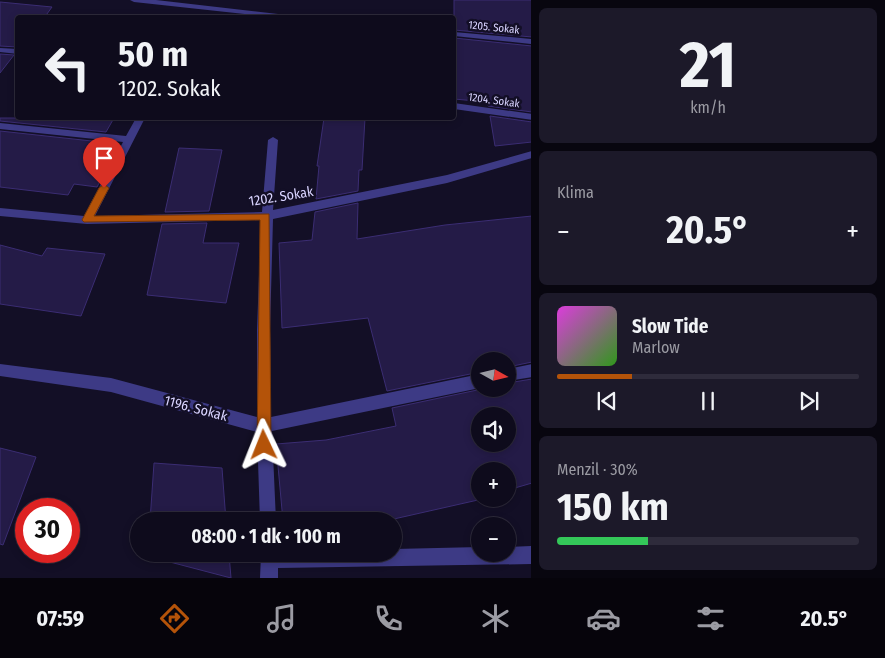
<!DOCTYPE html>
<html lang="tr">
<meta charset="utf-8">
<style>
:root{--surface:#0e0b1c;--page:#1c1929;--text:#f1f3f6;--muted:#9b9ba3;--line:#2e2b3b;--accent:#b45309}
body{margin:0;font-family:"Fira Sans Condensed",sans-serif;background:var(--page);color:var(--text);height:100vh;display:flex;flex-direction:column;font-size:19px;white-space:nowrap}
*{box-sizing:border-box;margin:0}
p{font-size:16px;color:var(--muted)}
.icon{flex:none;width:28px;height:28px;fill:none;stroke:currentColor;stroke-width:2;stroke-linecap:round;stroke-linejoin:round}
.map{position:relative;flex:1;overflow:hidden}
.side{display:flex;flex-direction:column;gap:8px;padding:8px;background:#08060f;width:354px}
.side>*{flex:none}
.top-card{position:absolute;left:15px;top:15px;width:441px;height:105px;border-radius:5px;box-shadow:0 2px 8px #0003,0 0 0 1px var(--line);background:#0e0b1c;color:var(--text);overflow:hidden}
.needle{width:32px;rotate:98deg}
.controls{position:absolute;left:471px;top:352px;display:grid;gap:10px}
.controls a{display:grid;place-items:center;width:45px;height:45px;border-radius:50%;background:var(--surface);box-shadow:0 2px 8px #0003,0 0 0 1px var(--line);font-size:25px}
.speed{position:absolute;left:15px;top:498px;display:flex;gap:10px;font-size:25px;font-weight:700;text-align:center}
.speed>*{display:grid;place-content:center;width:65px;height:65px;border-radius:50%;background:var(--surface);box-shadow:0 2px 8px #0003,0 0 0 1px var(--line);line-height:1}
.speed .limit{border:8px solid #d22;background:#fff;color:#111}
.pin{position:absolute;display:grid;place-items:center;width:42px;height:42px;color:#fff;margin:-51px -21px;border-radius:50% 50% 50% 0;rotate:-45deg;box-shadow:0 0 5px #0007}
.pin .icon{rotate:45deg}
.me{position:absolute;width:55px;margin:-28px;rotate:358deg;stroke-linejoin:round;filter:drop-shadow(0 0 4px #0008)}
.turn{display:flex;align-items:center;gap:18px;height:105px;padding:0 20px;font-size:22px}
.turn .icon{width:65px;height:65px;stroke-width:2.5}
.turn b{display:block;font-size:35px;line-height:42px}
.big{font-size:38px;font-weight:700;line-height:1.1}
.side .card{flex:1;display:flex;flex-direction:column;justify-content:center;gap:8px;min-width:0;padding:0 18px;border-radius:8px;background:var(--page)}
.side .dial{align-items:center;gap:0}
.dial b{font-size:65px;line-height:1}
.song{display:flex;align-items:center;gap:15px}
.cover{width:60px;height:60px;border-radius:8px;background:linear-gradient(135deg,hsl(300 70% 55%),hsl(110 70% 35%))}
.played{height:5px;border-radius:2px;background:linear-gradient(90deg,var(--accent) 25%,var(--line) 25%)}
.keys{display:flex;justify-content:space-around;direction:ltr}
.heat{display:flex;justify-content:space-between;align-items:center;font-size:28px;direction:ltr}
.charge{height:8px;border-radius:4px;background:linear-gradient(90deg,#34c759 30%,var(--line) 0)}
.trip{position:absolute;left:130px;top:512px;width:272px;height:50px;border-radius:25px;background:var(--surface);box-shadow:0 2px 8px #0003,0 0 0 1px var(--line);font-weight:700;line-height:50px;text-align:center}
.tab-bar{display:flex;height:80px;justify-content:space-around;align-items:center;background:#06040b;color:var(--muted)}
.tab-bar .icon{width:35px;height:35px}
.tab-bar .selected{color:var(--accent)}
.tab-bar b{font-size:22px;color:var(--text)}
main{display:flex;flex:1;min-height:0}
.map>svg:first-child{display:block}
.building{fill:#241b47;stroke:#3b2d73;fill-rule:evenodd}
.lines{fill:none;stroke-linecap:round;stroke-linejoin:round}
.minor{fill:#3d3a85;fill-rule:evenodd}
.route{fill:#b45309;stroke:#753606}
.labels{text-anchor:middle;stroke-width:5;stroke-linejoin:round;paint-order:stroke}
.far-street-label{font-size:11px;fill:#d9d4ff;stroke:#130f26}
.street-label{font-size:14px;fill:#d9d4ff;stroke:#130f26}
</style>
<main>
<div class="map">
<svg width="532" height="578" viewBox="0 0 532 578">
<rect width="100%" height="100%" fill="#130f26"/>
<!-- building -->
<g class="building">
<polygon points="454,0 532,0 532,37 454,30"/>
<polygon points="0,2 52,7 44,18 18,18 18,47 0,46"/>
<polygon points="454,38 532,46 532,112 488,106 487,102 454,99"/>
<polygon points="0,54 14,55 0,73"/>
<polygon points="490,116 532,122 532,142 495,146"/>
<polygon points="0,118 114,118 106,132 0,121"/>
<polygon points="324,118 365,118 362,170 359,170 358,191 316,199 319,166 317,166"/>
<polygon points="0,131 101,142 98,146 117,149 97,187 74,184 68,195 0,187"/>
<polygon points="179,148 222,150 209,211 165,212"/>
<polygon points="358,203 357,239 445,225 532,216 532,362 508,367 508,361 480,361 480,372 387,391 368,318 282,328 279,243 312,240 315,212"/>
<polygon points="207,223 203,243 239,243 226,303 147,295 162,224"/>
<polygon points="0,245 42,256 47,248 105,254 81,316 0,304"/>
<path d="M532,379V483L508,490V471H480L481,499L478,500L385,521H283L276,444L326,440L396,426L392,408L482,389H508V383ZM480,416H508V444H480Z"/>
<polygon points="0,448 36,457 3,545 0,544"/>
<polygon points="154,463 222,468 226,521 150,521"/>
<polygon points="148,554 229,554 231,578 147,556"/>
</g>
<g class="lines">
<!-- minor -->
<g class="minor">
<polygon points="130,0 156,0 313,18 282,18 134,2"/>
<polygon points="454,32 532,39 532,44 454,36"/>
<polygon points="0,48 18,49 18,54 0,52"/>
<polygon points="454,103 532,114 532,120 454,109"/>
<polygon points="136,118 145,118 95,216 262,212 268,140 273,137 278,140 273,210 447,175 532,151 532,158 447,183 273,219 270,330 271,417 480,374 480,388 272,431 276,521 260,521 257,432 111,392 0,376 0,364 111,378 257,417 257,330 261,220 87,224 0,216 0,208 84,216 123,142 0,129 0,123 126,136"/>
<polygon points="532,364 532,377 508,381 508,369"/>
<polygon points="532,546 532,564 278,568 278,578 260,578 261,554 394,554 394,549 480,547 480,554 508,554 508,547"/>
</g>
</g>
<!-- route -->
<polygon class="route" points="104,184 109,188 94,216 269,214 271,445 269,450 264,452 259,450 257,445 260,220 84,222 82,220 99,188"/>
<g class="labels">
<!-- far-street labels -->
<g class="far-street-label">
<text transform="translate(494 27) rotate(6)" y="4">1205. Sokak</text>
<text transform="translate(494 100) rotate(8)" y="4">1204. Sokak</text>
</g>
<!-- street labels -->
<g class="street-label">
<text transform="translate(281 196) rotate(-9)" y="5">1202. Sokak</text>
<text transform="translate(196 408) rotate(15)" y="5">1196. Sokak</text>
</g>
</g>
</svg>
<div class="controls">
<a><svg class="needle" viewBox="-14 -14 28 28"><path d="M0-13l5 13h-10z" fill="#e53935"/><path d="M0 13l5-13h-10z" fill="#9b9ba3"/></svg></a>
<a><svg class="icon" aria-label="sound" viewBox="0 0 24 24"><path d="M4 9h4l5-4v14l-5-4H4zM17 9q2 3 0 6"/></svg></a>
<a>+</a>
<a>−</a>
</div>
<div class="speed"><div class="limit">30</div></div>
<div class="pin" style="left:104px;top:188px;background:#d93025"><svg class="icon" aria-label="arrive" viewBox="0 0 24 24"><path d="M6 21V4h12l-3 4 3 4H6"/></svg></div>
<svg class="me" style="left:264px;top:445px" viewBox="-20 -20 40 40"><path d="M0-17L14 15 0 8-14 15z" fill="#b45309" stroke="#fff" stroke-width="4"/></svg>
<div class="trip">08:00 · 1 dk · 100 m</div>
<div class="top-card">
<div class="turn"><svg class="icon" aria-label="left" viewBox="0 0 24 24"><path d="M17 20v-9H6M10 6l-5 5 5 5"/></svg><div><b>50 m</b>1202. Sokak</div></div>
</div>
</div>
<section class="side">
<div class="card dial"><b>21</b><p>km/h</p></div>
<div class="card"><p>Klima</p>
<div class="heat"><a>−</a><b class="big">20.5°</b><a>+</a></div>
</div>
<div class="card">
<div class="song"><i class="cover"></i><div><b>Slow Tide</b><p>Marlow</p></div></div>
<div class="played"></div>
<div class="keys"><svg class="icon" aria-label="previous" viewBox="0 0 24 24"><path d="M18 5L8 12l10 7zM5 5v14"/></svg><svg class="icon" aria-label="pause" viewBox="0 0 24 24"><path d="M8 5v14M16 5v14"/></svg><svg class="icon" aria-label="next" viewBox="0 0 24 24"><path d="M6 5l10 7-10 7zM19 5v14"/></svg></div>
</div>
<div class="card"><p>Menzil · 30%</p><b class="big">150 km</b><div class="charge"></div></div>
</section>
</main>
<nav class="tab-bar">
<b>07:59</b>
<svg class="icon selected" aria-label="directions" viewBox="0 0 24 24"><path d="M12 3l9 9-9 9-9-9zM9 14v-3h6M13 9l2 2-2 2"/></svg>
<svg class="icon" aria-label="music" viewBox="0 0 24 24"><path d="M9 18V5l10-2v13"/><circle cx="6" cy="18" r="3"/><circle cx="16" cy="16" r="3"/></svg>
<svg class="icon" aria-label="phone" viewBox="0 0 24 24"><path d="M5 4h4l2 5-3 2q2 4 5 5l2-3 5 2v4C11 20 4 13 5 4z"/></svg>
<svg class="icon" aria-label="climate" viewBox="0 0 24 24"><path d="M12 3v18M4 7l16 10M4 17L20 7"/></svg>
<svg class="icon" aria-label="car" viewBox="0 0 24 24"><path d="M5 17H2v-5l4-1 3-4h7l3 4 3 1v5h-3M9 17h6M6 11h13"/><circle cx="7" cy="17" r="2"/><circle cx="17" cy="17" r="2"/></svg>
<svg class="icon" aria-label="filters" viewBox="0 0 24 24"><path d="M4 7h16M4 17h16"/><circle cx="9" cy="7" r="2"/><circle cx="15" cy="17" r="2"/></svg>
<b>20.5°</b>
</nav>
